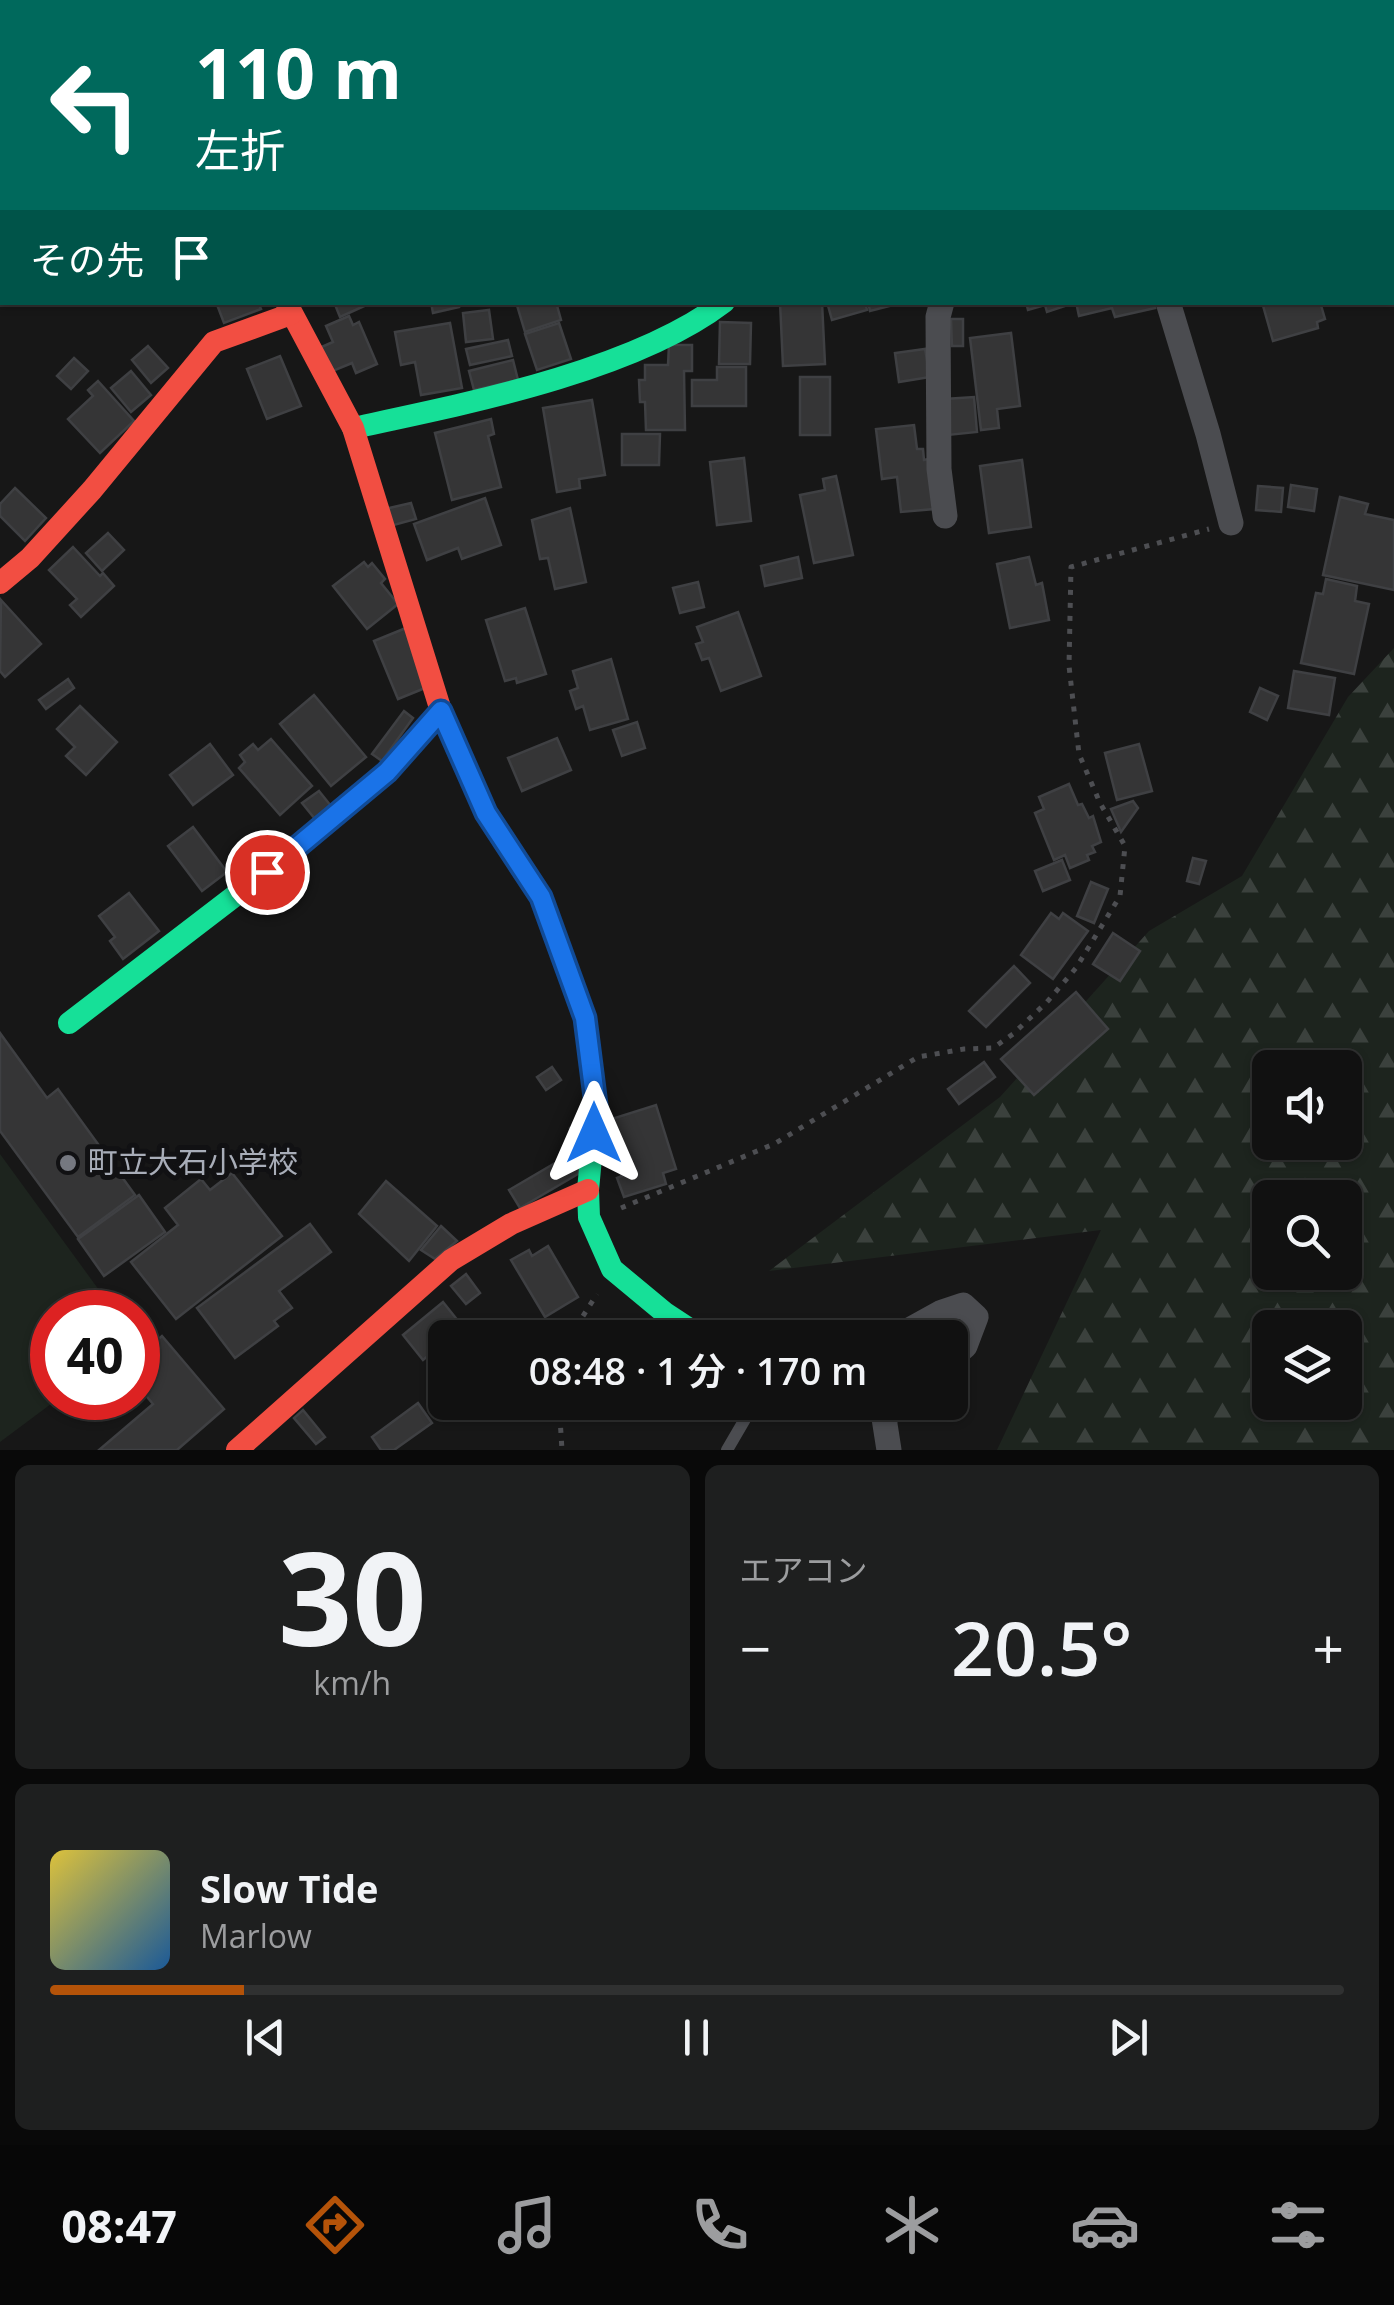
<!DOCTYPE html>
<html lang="ja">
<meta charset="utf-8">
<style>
:root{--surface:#111;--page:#1e1f1f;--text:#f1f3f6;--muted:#9c9d9f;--line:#303131;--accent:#b45309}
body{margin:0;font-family:"Open Sans","Noto Sans JP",sans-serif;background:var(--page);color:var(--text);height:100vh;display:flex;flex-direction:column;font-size:38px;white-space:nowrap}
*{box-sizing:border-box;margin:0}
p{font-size:32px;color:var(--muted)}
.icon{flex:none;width:55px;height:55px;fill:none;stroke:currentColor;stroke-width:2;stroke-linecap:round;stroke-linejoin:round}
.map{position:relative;height:1450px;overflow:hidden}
.drawer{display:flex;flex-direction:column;gap:15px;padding:15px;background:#090909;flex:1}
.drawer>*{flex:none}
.top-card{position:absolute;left:0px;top:0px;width:1395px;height:305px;box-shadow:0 2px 8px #0004,0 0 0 2px var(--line);background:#00695c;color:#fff;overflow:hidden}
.tools{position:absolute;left:1252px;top:1050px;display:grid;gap:20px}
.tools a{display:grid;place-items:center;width:110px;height:110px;border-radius:15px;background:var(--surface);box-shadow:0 2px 8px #0004,0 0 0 2px var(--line);font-size:50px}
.speed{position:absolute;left:30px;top:1290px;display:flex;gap:20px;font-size:50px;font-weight:700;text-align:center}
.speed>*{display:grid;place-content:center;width:130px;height:130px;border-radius:50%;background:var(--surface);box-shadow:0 2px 8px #0004,0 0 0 2px var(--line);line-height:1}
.speed .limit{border:15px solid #d22;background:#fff;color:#111}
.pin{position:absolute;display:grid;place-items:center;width:85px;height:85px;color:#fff;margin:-42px;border:5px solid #fff;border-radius:50%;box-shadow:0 2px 10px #0007}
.me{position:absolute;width:110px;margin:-55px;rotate:0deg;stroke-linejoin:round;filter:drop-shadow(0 0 8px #0008)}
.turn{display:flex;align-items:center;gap:35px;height:210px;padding:0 30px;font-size:45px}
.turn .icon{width:130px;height:130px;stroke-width:2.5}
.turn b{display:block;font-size:70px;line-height:85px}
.then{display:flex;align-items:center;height:95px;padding:0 30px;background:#0003;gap:20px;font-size:38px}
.big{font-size:75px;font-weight:600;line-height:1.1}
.drawer .card{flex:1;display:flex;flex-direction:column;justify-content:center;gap:15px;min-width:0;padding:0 35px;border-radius:15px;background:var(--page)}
.drawer .dial{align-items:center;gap:0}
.dial b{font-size:130px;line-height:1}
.song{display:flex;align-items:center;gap:30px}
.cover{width:120px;height:120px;border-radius:15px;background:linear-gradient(135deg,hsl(50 70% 55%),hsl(210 70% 35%))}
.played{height:10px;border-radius:5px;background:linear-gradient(90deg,var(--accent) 15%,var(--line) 15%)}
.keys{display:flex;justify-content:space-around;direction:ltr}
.heat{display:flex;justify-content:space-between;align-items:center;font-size:55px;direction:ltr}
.drawer .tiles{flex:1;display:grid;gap:15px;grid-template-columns:1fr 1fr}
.card:last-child{grid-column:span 2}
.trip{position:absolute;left:428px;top:1320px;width:540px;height:100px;border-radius:15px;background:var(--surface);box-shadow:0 2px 8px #0004,0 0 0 2px var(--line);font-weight:600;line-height:100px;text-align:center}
.tab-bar{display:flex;height:160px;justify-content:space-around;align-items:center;background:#070707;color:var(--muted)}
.tab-bar .icon{width:70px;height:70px}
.tab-bar .current{color:var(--accent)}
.tab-bar b{font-size:45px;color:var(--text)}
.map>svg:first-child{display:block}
.forest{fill:url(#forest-firs);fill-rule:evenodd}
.pitch{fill:#1d241e}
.building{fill:#353536;stroke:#3f4043;stroke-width:2.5}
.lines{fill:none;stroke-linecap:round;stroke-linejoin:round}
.path{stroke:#4d4e52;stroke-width:5;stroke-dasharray:5 8;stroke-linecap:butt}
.lane{stroke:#4b4c50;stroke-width:12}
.street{stroke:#4b4c50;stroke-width:25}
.fast{stroke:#16e098;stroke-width:22}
.jam{stroke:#f24e42;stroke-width:22}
.route-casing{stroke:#114b97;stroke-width:25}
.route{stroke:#1a73e8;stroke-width:18}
.poi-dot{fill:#757880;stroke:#111113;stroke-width:4}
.labels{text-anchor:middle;stroke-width:10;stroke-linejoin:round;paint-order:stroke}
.poi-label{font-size:30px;fill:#a8adb8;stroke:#111113;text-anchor:start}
</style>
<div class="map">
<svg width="1394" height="1450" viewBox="0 0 1394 1450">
<defs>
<pattern id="forest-firs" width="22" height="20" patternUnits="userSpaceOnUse" patternTransform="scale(2.5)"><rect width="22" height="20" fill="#1d241e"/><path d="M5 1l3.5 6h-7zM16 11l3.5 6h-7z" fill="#3b413d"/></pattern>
</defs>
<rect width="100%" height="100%" fill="#171717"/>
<!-- forest -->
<path class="forest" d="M1394,648V1450H997L1101,1230L769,1271L1000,1097L1149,931L1242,876L1348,697ZM1270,1068H1345V1142H1270ZM1270,1198H1345V1272H1270ZM1270,1328H1345V1402H1270Z"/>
<!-- pitch -->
<polygon class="pitch" points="0,1154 115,1312 52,1312 52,1398 59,1398 0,1442"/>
<!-- building -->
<g class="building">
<polygon points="141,0 183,0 184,2 142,2"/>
<polygon points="367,0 410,0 410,2 368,2"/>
<polygon points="553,0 599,0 600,2 554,2"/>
<polygon points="642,0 687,0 687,2 627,2"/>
<polygon points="1083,0 1126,0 1128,2 1085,2"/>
<polygon points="2,133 2,177 1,177 0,134"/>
<polygon points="216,302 258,302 261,309 224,323"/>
<polygon points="334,302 373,302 340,317"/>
<polygon points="431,302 458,302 459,307 433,313"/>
<polygon points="516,302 556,302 561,320 525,332"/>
<polygon points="780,302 822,302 825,364 783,366"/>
<polygon points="827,302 865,302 867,310 832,320"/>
<polygon points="868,302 905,302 870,311"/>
<polygon points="1026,302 1067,302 1068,305 1047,312 1045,305 1028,310"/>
<polygon points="1076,302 1153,302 1155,308 1115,317 1112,308 1079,316"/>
<polygon points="1262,302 1320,302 1325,319 1317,322 1318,328 1273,341"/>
<polygon points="489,310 493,339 466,342 463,313"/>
<polygon points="349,316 353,325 359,322 377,364 356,373 352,363 328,373 317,349 333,342 326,326"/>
<polygon points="951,319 963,319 963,346 952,346"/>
<polygon points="720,322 751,323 750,364 719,364"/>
<polygon points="450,323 462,388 421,395 415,362 401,365 395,332"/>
<polygon points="559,323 571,359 537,370 525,334"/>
<polygon points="1011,333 1020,406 997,409 999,428 981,430 970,338"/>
<polygon points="508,340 512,356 470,365 466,349"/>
<polygon points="669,345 692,345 692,371 684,371 685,430 646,430 645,402 640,402 639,380 645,380 645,365 668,365"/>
<polygon points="148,346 168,368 151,383 132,360"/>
<polygon points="925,349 930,377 899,382 895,353"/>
<polygon points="280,356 301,406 267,419 247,369"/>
<polygon points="74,358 88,371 71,389 57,376"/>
<polygon points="513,360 518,380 474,390 469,371"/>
<polygon points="717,367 746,367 746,406 692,406 692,380 717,380"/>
<polygon points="131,371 151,395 131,412 111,388"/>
<rect x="800" y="377" width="30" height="58"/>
<polygon points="98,381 134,421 100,453 68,419 93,396 88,390"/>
<polygon points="974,397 977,432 948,435 945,399"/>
<polygon points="592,400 605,475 579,479 580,488 557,492 543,408"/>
<polygon points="491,419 494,434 488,436 501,487 452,500 435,433"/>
<polygon points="914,425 917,449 923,449 924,460 928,459 934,509 901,512 897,477 882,479 876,429"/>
<polygon points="622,434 660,434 659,465 622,465"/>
<polygon points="744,458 751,521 717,525 710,462"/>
<polygon points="1022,460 1031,527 989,533 980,466"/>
<polygon points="836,476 853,555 814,563 800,495 825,490 823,479"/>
<polygon points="1291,485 1317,489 1314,511 1288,507"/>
<polygon points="1258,486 1283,488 1281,512 1256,510"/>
<polygon points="15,488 46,518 25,541 0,516 0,504"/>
<polygon points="1340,497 1368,504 1365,514 1394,520 1394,590 1323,575"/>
<polygon points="485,498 501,545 462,559 458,548 427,560 414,524"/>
<polygon points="411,503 416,519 390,526 385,509"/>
<polygon points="570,508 586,582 555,589 548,558 540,559 532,520"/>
<polygon points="108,533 124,550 102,571 86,553"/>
<polygon points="73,547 100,576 103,573 114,586 81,617 70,605 77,599 49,570"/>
<polygon points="798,557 802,578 765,586 761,566"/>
<polygon points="1029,557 1036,585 1042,583 1049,620 1010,628 997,564"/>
<polygon points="364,562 368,567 372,563 385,579 381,583 398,604 367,629 333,586"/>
<polygon points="1326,579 1357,586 1355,601 1369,604 1354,674 1301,663 1316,593 1323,594"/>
<polygon points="698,582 704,607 680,613 673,588"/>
<polygon points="1,600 41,644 5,677 0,671"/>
<polygon points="525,608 546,674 517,683 516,678 505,681 486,620"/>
<polygon points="738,612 761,676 721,691 709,658 702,660 696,644 703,642 697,627"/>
<polygon points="406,628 430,686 398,699 374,641"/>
<polygon points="611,659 628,719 590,730 583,706 576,709 570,691 578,688 573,671"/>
<polygon points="1294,671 1335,678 1329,715 1288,708"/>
<polygon points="68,679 74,688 46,709 39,700"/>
<polygon points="1260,688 1278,696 1267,720 1250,712"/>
<polygon points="314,695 366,757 331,786 280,724"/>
<polygon points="80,706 117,742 86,775 66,756 75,747 57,729"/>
<polygon points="404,711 413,718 382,761 372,754"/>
<polygon points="637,722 645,748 622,756 613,730"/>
<polygon points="557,738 571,770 522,791 508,758"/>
<polygon points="271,739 312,786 280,815 239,768 245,762 240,755 253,744 258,750"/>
<polygon points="210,744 233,775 193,805 170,775"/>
<polygon points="1139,744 1152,791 1117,800 1105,753"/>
<polygon points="1069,784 1078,805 1082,804 1089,818 1093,816 1101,842 1092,846 1095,852 1087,855 1089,860 1070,868 1065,855 1054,860 1035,813 1044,809 1039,797"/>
<polygon points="319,791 331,806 315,819 302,803"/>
<polygon points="1133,801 1138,808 1121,832 1111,809"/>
<polygon points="193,827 227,872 202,891 168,846"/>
<polygon points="1193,858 1206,861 1199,884 1187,881"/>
<polygon points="1062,860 1070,880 1043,891 1035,871"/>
<polygon points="1091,882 1108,889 1094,923 1077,916"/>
<polygon points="129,893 159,931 123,959 110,941 115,937 99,916"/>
<polygon points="1051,913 1059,919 1063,913 1088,931 1053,979 1021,955"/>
<polygon points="1113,933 1140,951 1120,981 1093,964"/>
<polygon points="1014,966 1030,983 986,1027 969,1011"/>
<polygon points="1076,992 1108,1029 1034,1095 1001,1059"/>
<polygon points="0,1033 47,1098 58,1089 135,1195 78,1237 0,1131"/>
<polygon points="984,1062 995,1077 959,1104 948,1089"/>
<polygon points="552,1067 561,1080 546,1090 537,1077"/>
<polygon points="656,1105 676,1169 663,1173 666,1184 624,1197 617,1178 622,1176 616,1158 623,1156 620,1148 611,1151 602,1122"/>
<polygon points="570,1128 581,1128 580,1149 570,1149"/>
<polygon points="574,1152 581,1164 578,1174 520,1208 509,1190"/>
<polygon points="232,1173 282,1236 176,1319 131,1262 178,1225 165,1208 201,1179 210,1190"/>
<polygon points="386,1181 437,1226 409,1261 359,1214"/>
<polygon points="139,1195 165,1232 104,1276 78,1239"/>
<polygon points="310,1224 331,1252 279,1291 292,1308 274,1321 278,1326 235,1358 197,1308"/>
<polygon points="441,1226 457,1241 435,1259 421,1250"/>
<polygon points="548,1246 578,1297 545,1317 511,1260 529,1250 532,1256"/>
<polygon points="466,1274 480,1293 466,1304 451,1286"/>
<polygon points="443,1302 463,1327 451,1338 445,1338 445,1342 423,1360 403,1335"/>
<polygon points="162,1336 224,1409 177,1450 99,1450 153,1404 138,1386 138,1357"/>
<polygon points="418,1403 432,1423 394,1450 381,1450 372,1437"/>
<polygon points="303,1410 325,1437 316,1444 294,1418"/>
</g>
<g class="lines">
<!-- path -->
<g class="path">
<polyline points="621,1208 774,1144 918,1057 964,1049 993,1048 1013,1034 1047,1002 1076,968 1120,896 1125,846 1100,803 1079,754 1069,666 1071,567 1209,529"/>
<polyline points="569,1338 597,1294"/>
<polyline points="559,1402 562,1450"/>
</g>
<!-- lane -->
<polyline class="lane" points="727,1450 755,1402"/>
<!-- street -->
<g class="street">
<polyline points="128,0 129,2"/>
<polyline points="72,2 76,0"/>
<polyline points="741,2 745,1"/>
<polyline points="1162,2 1165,0"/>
<polyline points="0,37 2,36"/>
<polyline points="942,302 938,317 939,469 945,516"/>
<polyline points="1168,302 1208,434 1231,523"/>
<polyline points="895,1338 942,1312 963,1305 976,1317 965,1346 950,1359"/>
<polyline points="889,1450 884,1418 901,1402"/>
</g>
<!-- fast -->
<g class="fast">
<path d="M353,428C465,404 634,371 724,302"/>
<polyline points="561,952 585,1018 596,1105 588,1190 589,1217 612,1269 665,1313 703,1338"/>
<polyline points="69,1023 292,852 387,772 441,711"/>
</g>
<!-- jam -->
<g class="jam">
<polyline points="286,302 353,428 441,711 486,813 541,897 561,952"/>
<polyline points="0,583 30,558 92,490 214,342 291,314"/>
<polyline points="237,1450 451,1260 511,1224 588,1190"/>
</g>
</g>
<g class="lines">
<defs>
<polyline id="route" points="267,872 387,772 441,711 486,813 541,897 585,1018 596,1105 594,1133"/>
</defs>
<!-- route casing -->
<use href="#route" class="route-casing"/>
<!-- route -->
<use href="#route" class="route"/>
</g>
<!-- markers -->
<circle class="poi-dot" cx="68" cy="1163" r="10"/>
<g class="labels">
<!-- poi labels -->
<g class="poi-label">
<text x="88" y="1173">町立大石小学校</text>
</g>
</g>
</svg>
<div class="tools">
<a><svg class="icon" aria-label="sound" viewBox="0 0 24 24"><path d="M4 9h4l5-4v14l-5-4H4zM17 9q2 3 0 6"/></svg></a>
<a><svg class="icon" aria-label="search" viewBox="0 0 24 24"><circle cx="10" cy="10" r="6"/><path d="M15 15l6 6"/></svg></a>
<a><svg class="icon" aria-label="layers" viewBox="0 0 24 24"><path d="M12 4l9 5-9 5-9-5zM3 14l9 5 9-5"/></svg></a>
</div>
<div class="speed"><div class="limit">40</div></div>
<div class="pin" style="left:267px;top:872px;background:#d93025"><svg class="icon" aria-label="arrive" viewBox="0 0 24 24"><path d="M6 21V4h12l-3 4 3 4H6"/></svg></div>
<svg class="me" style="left:594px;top:1133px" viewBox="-20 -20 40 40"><path d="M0-17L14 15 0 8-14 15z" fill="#1a73e8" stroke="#fff" stroke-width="4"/></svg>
<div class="trip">08:48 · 1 分 · 170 m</div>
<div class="top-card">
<div class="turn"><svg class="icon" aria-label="left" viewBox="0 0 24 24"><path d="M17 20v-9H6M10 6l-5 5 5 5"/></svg><div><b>110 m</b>左折</div></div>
<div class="then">その先<svg class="icon" aria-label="arrive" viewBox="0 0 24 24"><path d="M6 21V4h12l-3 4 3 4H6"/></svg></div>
</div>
</div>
<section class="drawer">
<div class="tiles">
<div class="card dial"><b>30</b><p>km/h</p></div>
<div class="card"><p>エアコン</p>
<div class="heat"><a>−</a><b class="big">20.5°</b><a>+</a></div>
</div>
<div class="card">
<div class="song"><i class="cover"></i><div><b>Slow Tide</b><p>Marlow</p></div></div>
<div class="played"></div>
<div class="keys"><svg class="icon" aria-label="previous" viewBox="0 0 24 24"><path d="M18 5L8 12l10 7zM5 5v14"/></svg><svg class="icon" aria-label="pause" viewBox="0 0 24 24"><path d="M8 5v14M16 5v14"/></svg><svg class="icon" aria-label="next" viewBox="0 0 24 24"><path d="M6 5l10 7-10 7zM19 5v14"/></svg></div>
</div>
</div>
</section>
<nav class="tab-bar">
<b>08:47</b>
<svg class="icon current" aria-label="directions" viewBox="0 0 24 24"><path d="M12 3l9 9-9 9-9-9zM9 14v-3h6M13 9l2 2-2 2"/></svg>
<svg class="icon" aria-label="music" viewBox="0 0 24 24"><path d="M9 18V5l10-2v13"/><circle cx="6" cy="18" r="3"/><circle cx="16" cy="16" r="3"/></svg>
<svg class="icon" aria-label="phone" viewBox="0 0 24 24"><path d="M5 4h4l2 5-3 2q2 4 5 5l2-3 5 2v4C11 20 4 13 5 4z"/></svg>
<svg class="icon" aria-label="climate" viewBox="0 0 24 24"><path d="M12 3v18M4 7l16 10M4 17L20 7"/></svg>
<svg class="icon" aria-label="car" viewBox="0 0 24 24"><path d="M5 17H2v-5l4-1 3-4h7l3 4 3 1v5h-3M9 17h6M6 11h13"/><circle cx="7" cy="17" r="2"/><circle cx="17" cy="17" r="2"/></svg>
<svg class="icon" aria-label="filters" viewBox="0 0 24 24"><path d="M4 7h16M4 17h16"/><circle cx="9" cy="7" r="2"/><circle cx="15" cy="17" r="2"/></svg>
</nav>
